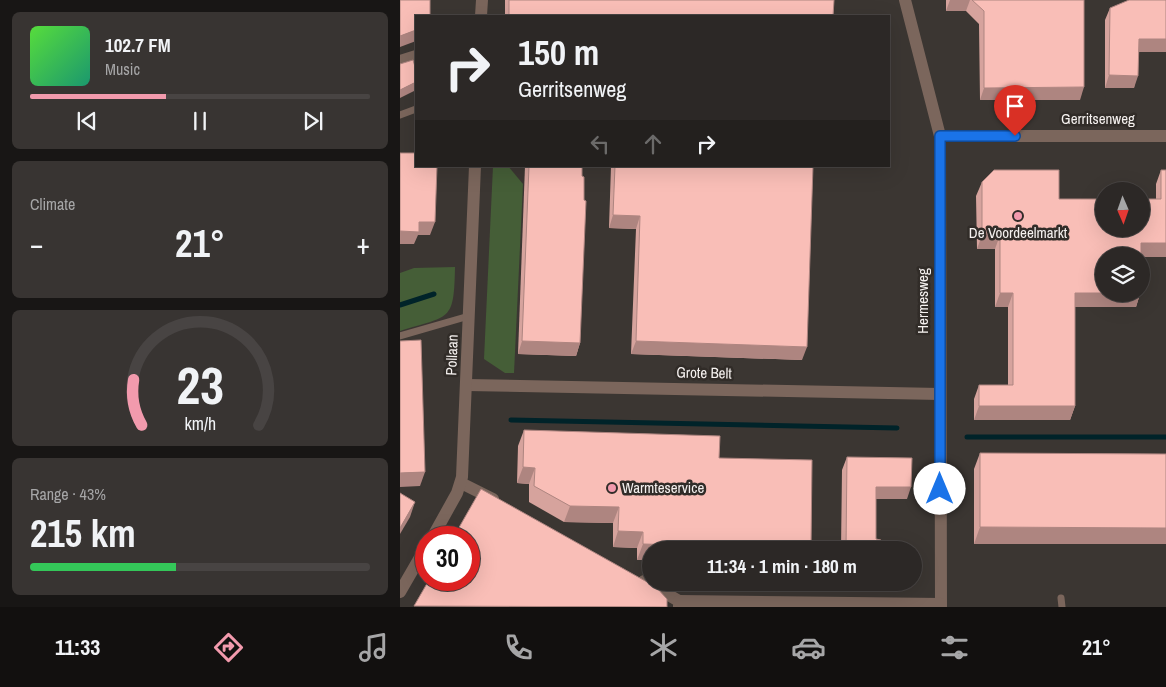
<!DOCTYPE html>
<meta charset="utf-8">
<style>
:root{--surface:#2c2826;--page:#383432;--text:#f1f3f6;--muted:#a6a6a7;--line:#484443;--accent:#f29aad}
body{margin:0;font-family:"Archivo Narrow",sans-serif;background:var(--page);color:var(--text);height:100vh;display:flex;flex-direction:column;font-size:19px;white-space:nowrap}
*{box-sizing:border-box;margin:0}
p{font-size:16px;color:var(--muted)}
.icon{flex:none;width:28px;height:28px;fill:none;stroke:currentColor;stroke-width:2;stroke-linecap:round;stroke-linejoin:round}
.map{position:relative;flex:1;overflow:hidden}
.side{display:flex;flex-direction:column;gap:12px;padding:12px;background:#181615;width:400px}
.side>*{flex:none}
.guide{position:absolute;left:15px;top:15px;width:475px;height:152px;border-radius:0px;box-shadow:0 5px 20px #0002,0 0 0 1px var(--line);background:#2c2826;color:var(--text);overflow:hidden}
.needle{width:32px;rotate:178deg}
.controls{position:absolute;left:695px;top:182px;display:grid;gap:10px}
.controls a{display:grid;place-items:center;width:55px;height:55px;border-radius:50%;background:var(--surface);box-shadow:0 5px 20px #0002,0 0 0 1px var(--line);font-size:25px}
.speed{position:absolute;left:15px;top:526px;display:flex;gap:10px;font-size:25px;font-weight:700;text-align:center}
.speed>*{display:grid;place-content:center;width:65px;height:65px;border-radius:50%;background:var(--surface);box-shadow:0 5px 20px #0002,0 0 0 1px var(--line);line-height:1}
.speed .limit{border:8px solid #d22;background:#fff;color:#111}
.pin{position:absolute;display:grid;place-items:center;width:42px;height:42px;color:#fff;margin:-51px -21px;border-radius:50% 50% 50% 0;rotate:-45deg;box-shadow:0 0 5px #0007}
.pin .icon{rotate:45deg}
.me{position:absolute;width:55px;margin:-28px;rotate:0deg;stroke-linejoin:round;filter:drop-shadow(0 0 4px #0008)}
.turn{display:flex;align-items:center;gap:18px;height:105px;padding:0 20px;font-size:22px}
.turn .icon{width:65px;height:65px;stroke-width:2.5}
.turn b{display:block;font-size:35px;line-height:42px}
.lanes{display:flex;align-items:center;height:48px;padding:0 20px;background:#0003;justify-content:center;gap:25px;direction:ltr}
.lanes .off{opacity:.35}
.big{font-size:38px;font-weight:800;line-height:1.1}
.side .tile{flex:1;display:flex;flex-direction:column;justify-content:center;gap:8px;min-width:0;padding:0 18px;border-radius:8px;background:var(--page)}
.side .dial{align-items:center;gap:0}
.dial svg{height:130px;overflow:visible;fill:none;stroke:var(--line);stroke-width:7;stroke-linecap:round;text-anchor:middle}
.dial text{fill:var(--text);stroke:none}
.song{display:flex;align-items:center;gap:15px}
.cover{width:60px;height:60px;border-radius:8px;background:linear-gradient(135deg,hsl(110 70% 55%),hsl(160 70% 35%))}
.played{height:5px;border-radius:2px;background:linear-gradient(90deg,var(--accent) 40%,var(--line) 40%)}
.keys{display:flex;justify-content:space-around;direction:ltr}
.heat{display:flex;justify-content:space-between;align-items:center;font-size:28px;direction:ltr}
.charge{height:8px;border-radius:4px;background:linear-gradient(90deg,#34c759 43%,var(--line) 0)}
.trip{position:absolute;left:242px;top:541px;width:280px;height:50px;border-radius:25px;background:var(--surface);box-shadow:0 5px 20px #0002,0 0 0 1px var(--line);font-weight:800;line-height:50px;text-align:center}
.dock{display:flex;height:80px;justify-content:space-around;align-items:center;background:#12100f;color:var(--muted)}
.dock .icon{width:35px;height:35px}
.dock .on{color:var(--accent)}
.dock b{font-size:22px;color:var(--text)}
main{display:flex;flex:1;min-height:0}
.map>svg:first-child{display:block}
.green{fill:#455e37}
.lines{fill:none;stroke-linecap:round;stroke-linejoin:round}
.stream{stroke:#002329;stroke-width:5}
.lane{stroke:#7b665c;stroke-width:7}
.street{stroke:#7b665c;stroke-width:12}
.wall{fill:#d6a39d}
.shaded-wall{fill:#ae8580}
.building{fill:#f9beb7;stroke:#ae8580}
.route-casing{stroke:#114b97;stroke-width:12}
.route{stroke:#1a73e8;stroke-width:9}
.poi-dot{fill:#f29aad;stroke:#312c28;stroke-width:2}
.labels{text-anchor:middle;stroke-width:5;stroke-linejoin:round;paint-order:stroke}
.street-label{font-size:15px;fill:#f5f1ef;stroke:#312c28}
.poi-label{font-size:15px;fill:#f5f1ef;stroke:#312c28}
</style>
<main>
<section class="side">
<div class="tile">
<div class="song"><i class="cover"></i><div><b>102.7 FM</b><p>Music</p></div></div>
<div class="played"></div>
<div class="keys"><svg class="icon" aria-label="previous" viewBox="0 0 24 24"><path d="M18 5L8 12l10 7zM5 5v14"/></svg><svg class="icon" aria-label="pause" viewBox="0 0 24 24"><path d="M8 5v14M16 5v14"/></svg><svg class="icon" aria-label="next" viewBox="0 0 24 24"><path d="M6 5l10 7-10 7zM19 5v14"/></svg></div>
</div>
<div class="tile"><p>Climate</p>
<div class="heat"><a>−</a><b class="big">21°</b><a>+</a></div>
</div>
<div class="tile dial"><svg viewBox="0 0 100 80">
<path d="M14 69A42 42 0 1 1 86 69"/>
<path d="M14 69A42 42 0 0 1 9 41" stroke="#f29aad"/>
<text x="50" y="56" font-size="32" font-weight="700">23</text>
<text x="50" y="72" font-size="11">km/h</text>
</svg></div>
<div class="tile"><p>Range · 43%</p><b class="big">215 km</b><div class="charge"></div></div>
</section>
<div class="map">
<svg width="766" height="607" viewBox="0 0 766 607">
<rect width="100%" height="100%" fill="#3b3632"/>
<!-- green -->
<g class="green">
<polygon points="93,166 108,166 123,184 114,373 105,373 84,359"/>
<path d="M55,267C54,323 50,315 0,331V273L14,268Z"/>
</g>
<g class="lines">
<!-- stream -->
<g class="stream">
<polyline points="0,305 34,294"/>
<polyline points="111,420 497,428"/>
<polyline points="567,437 766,437"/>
</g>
<!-- lane -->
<g class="lane">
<polyline points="0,115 16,109"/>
<polyline points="0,336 69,316"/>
<polyline points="661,598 662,607"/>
</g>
<!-- street -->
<g class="street">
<polyline points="505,0 540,136 541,607"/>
<polyline points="81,16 82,0"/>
<polyline points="0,61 16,56"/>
<polyline points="540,136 766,136"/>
<polyline points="67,385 540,394"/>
<polyline points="61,483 93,499"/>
<polyline points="32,538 57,493 62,477 75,166"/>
<polyline points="244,581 279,601 279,607"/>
<polyline points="0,592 26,547"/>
<polyline points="279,601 541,604"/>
</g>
</g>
<!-- wall -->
<g class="wall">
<polygon points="105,0 434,0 433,16 105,16"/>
<polygon points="546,0 684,0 680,100 580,100 579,24 566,11 546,11"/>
<polygon points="766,0 766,52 739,52 734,88 705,88 705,20 710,8"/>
<polygon points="125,166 182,166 180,343 176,356 118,354"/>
<polygon points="211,166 413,166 402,360 231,354 236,229 209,228"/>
<polygon points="761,170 766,257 741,256 704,294 740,294 736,307 675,307 675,406 670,420 574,420 574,399 579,385 608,385 608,307 595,307 595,249 577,249 576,196 582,182 659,199 756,199 756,184"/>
<polygon points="124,430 319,458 411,550 251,550 251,560 237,560 237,548 213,547 213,523 164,522 129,502 129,484 117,483 118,446"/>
<polygon points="580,453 766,454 766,544 574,544 574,469"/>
<polygon points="447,457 507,499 476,499 476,539 481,550 441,550 442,470"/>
</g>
<!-- shaded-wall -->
<g class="shaded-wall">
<polygon points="550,0 570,0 566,11 546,11"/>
<polygon points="16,30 16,41 0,47 0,36"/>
<polygon points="739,39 766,39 766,52 734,52"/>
<polygon points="709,75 738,76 734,88 705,88"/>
<polygon points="16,82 16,90 0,98 0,90"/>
<polygon points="684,87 680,100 580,100 584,88"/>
<polygon points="213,215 240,216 236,229 209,228"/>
<polygon points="19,222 35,222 30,235 18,235 14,244 0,244 0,231"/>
<polygon points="582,235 600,235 595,249 577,249"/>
<polygon points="741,243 766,243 766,257 741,257 741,256 736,256"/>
<polygon points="600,293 613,293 608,307 595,307"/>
<polygon points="675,293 704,293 704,294 740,294 736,307 670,307"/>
<polygon points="122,341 180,343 176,356 118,354"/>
<polygon points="236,341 407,347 402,360 231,354"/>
<polygon points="579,406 675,406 670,420 574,420"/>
<polygon points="123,467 135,468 129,484 117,483"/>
<polygon points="25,472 20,486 0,487 0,473"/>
<polygon points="476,487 511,487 507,499 472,499"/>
<polygon points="15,502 10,517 0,534 0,528"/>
<polygon points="170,506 219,507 213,523 164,522"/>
<polygon points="580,527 766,528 766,544 574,544"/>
<polygon points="218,531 243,532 237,548 213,547"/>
<polygon points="243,544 279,545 277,550 251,550 251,560 237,560"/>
</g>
<!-- building -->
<g class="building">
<polygon points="0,0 30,0 30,16 16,16 16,30 0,36"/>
<polygon points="109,0 434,0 433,16 109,16"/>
<polygon points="572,0 684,0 684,87 584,88 584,11"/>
<polygon points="729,0 766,0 766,39 739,39 738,76 709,75 710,8"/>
<polygon points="13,60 16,70 16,82 0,90 0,64"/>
<polygon points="0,153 16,153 16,166 37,166 35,222 19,222 19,232 0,231"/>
<polygon points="129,166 182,166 182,176 184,177 184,200 186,201 180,343 122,341"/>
<polygon points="215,166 413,166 407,347 236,341 240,216 213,215"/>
<polygon points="594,170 659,170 659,199 704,199 704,229 741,229 741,199 761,199 761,170 766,170 766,243 741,243 741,256 704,256 704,293 675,293 675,406 579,406 579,385 613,385 613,293 600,293 600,235 582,235 582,182"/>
<polygon points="21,340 25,472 0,473 0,341"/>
<polygon points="124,430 320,436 319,458 412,460 411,550 279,550 279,545 243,544 243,532 218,531 219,507 170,506 134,486 135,468 123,467"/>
<polygon points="580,453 766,454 766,528 580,527"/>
<polygon points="447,457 512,458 511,487 476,487 476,539 481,540 481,550 446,550"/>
<polygon points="81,489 256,587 267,599 267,607 14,606 29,580 69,580 69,538 53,538"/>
<polygon points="0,493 15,502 0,528"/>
</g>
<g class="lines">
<defs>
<polyline id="route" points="540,489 540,136 615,136"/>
</defs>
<!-- route casing -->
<use href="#route" class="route-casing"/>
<!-- route -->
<use href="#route" class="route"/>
</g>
<!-- markers -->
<g class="poi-dot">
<circle cx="618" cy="216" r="5"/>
<circle cx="212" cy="488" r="5"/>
</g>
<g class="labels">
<!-- street labels -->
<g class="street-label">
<text x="698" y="124">Gerritsenweg</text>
<text transform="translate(523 301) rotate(-90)" y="5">Hermesweg</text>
<text transform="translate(52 355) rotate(-88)" y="5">Pollaan</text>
<text transform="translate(304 373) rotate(1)" y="5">Grote Belt</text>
</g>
<!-- poi labels -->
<g class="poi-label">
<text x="618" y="238">De Voordeelmarkt</text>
<text x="222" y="493" text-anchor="start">Warmteservice</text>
</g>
</g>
</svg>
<div class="controls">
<a><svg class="needle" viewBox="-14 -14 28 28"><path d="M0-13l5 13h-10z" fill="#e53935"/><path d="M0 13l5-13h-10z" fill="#a6a6a7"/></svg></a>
<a><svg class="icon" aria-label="layers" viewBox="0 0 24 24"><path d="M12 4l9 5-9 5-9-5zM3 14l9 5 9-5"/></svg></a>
</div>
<div class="speed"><div class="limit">30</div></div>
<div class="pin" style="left:615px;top:136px;background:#d93025"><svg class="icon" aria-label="arrive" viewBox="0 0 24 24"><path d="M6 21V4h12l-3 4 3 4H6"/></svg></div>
<svg class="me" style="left:540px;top:489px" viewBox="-20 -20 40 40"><circle r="19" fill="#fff"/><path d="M0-13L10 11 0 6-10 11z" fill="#1a73e8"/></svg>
<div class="trip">11:34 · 1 min · 180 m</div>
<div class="guide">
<div class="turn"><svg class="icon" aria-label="right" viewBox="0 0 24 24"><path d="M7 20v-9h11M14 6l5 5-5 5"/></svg><div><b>150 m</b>Gerritsenweg</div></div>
<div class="lanes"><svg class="icon off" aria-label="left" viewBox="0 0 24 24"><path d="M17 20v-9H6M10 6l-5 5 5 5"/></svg><svg class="icon off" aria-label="ahead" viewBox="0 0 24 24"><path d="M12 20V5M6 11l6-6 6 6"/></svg><svg class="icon" aria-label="right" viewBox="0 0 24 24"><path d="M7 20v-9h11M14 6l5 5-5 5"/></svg></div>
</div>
</div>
</main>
<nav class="dock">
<b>11:33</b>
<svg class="icon on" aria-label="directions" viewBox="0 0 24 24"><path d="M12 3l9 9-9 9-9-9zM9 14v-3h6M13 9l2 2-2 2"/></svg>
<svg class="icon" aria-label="music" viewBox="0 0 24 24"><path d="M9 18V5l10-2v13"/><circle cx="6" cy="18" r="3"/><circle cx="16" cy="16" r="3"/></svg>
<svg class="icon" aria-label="phone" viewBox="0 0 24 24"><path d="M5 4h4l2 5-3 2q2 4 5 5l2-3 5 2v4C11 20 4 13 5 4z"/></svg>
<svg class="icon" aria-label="climate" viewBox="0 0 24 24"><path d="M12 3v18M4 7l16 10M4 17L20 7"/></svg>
<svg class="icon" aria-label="car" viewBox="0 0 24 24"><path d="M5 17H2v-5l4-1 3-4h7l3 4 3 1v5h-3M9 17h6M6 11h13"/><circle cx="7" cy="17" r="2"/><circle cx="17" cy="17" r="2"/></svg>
<svg class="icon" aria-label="filters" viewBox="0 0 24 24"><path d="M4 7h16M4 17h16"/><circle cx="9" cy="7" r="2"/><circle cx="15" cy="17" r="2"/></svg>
<b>21°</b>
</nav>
